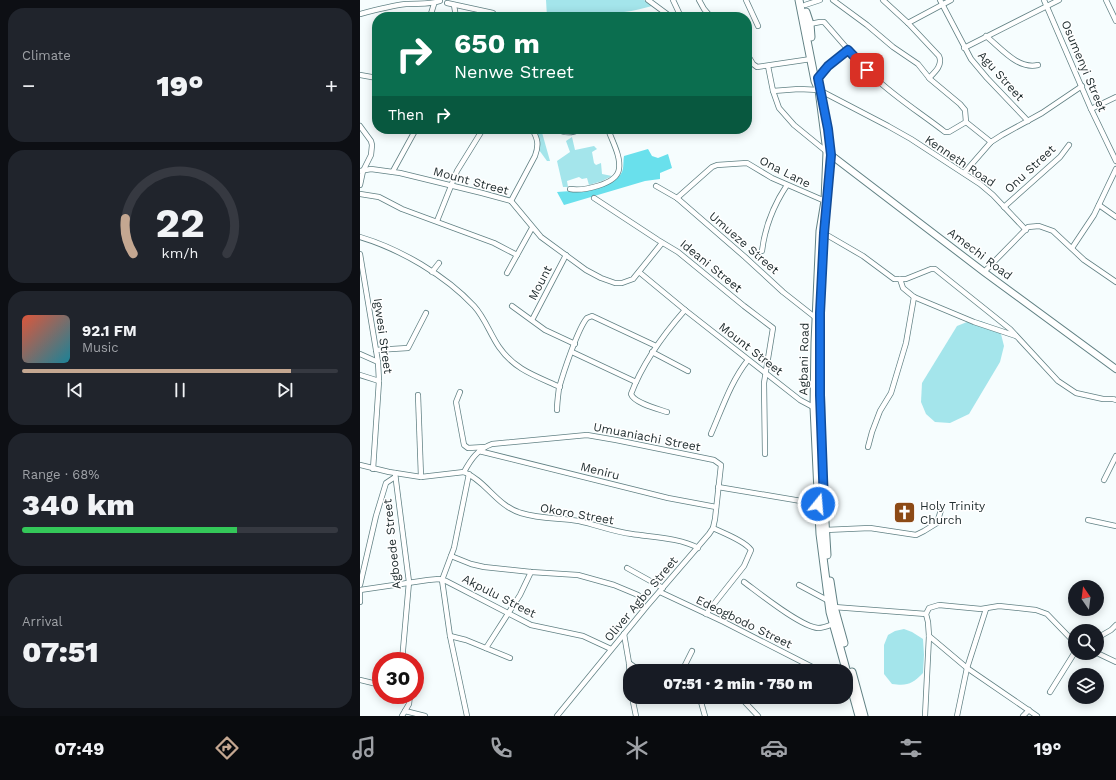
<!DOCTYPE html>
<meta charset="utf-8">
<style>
:root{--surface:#171b24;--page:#20242c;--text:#f1f3f6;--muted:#9ea1a6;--line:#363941;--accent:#c4a791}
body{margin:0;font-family:"Work Sans",sans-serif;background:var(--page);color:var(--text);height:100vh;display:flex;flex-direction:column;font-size:15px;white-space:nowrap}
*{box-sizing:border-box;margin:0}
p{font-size:13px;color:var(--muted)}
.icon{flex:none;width:22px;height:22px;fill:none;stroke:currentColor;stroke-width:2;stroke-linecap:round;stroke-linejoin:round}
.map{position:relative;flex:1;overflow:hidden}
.panel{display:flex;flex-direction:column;gap:8px;padding:8px;background:#0d0f14;width:360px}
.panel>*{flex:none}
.banner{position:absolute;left:12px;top:12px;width:380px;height:122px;border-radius:16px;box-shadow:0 2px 10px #0003;background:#0b6e4f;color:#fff;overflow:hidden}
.needle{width:26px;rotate:346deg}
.tools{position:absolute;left:708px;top:580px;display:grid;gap:8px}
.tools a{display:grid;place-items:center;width:36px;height:36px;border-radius:50%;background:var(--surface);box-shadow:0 2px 10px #0003;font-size:20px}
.speed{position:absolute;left:12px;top:652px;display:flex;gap:8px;font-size:20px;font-weight:700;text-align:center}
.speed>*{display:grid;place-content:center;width:52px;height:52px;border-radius:50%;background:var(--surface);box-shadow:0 2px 10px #0003;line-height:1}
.speed .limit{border:6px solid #d22;background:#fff;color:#111}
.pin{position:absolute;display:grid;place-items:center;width:34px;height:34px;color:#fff;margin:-17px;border-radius:8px;box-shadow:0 2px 6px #0006}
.me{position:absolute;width:44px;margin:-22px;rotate:17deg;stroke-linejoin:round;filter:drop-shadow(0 0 3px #0008)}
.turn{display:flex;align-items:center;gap:14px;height:84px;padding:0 16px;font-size:18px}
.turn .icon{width:52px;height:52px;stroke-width:2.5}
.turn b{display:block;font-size:28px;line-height:34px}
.then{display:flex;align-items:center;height:38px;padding:0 16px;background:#0003;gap:8px;font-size:15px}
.big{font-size:30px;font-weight:800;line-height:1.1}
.panel .card{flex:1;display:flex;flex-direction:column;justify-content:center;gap:6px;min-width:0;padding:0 14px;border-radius:16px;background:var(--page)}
.panel .dial{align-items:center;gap:0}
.dial svg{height:104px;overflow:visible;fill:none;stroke:var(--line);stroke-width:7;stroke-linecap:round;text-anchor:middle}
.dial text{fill:var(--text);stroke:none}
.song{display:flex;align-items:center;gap:12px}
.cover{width:48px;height:48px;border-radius:6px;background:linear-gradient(135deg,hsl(10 70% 55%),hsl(190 70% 35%))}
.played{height:4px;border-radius:2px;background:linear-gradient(90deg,var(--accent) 85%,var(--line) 85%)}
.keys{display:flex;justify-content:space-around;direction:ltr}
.heat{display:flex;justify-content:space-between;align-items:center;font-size:22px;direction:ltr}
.charge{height:6px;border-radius:3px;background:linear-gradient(90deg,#34c759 68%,var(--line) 0)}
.trip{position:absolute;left:263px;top:664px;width:230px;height:40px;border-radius:16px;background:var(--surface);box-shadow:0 2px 10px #0003;font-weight:800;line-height:40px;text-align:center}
.dock{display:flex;height:64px;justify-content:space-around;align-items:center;background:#090b0e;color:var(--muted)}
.dock .icon{width:28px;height:28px}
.dock .current{color:var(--accent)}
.dock b{font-size:18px;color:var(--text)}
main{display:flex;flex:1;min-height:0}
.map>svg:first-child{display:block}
.green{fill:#a4e5eb}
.forest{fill:#69e0ec}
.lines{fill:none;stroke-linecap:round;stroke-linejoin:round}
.minor-casing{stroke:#618184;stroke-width:6}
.secondary-casing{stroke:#618184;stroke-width:8}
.primary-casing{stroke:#618184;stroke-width:9}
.minor{stroke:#fff;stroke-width:4.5}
.secondary{stroke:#fff;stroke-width:6}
.primary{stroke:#fff;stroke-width:7}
.route-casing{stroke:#114b97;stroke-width:10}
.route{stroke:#1a73e8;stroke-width:7}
.labels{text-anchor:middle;stroke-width:3;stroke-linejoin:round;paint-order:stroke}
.street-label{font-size:12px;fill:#233032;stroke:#fff}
.poi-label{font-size:12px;fill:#233032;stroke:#fff;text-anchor:start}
</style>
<main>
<section class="panel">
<div class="card"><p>Climate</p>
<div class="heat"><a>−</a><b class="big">19°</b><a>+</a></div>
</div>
<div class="card dial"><svg viewBox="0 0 100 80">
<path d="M14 69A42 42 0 1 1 86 69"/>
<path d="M14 69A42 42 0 0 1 8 42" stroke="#c4a791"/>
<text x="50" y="56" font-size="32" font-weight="700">22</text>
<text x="50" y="72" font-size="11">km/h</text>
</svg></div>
<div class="card">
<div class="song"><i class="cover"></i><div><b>92.1 FM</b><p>Music</p></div></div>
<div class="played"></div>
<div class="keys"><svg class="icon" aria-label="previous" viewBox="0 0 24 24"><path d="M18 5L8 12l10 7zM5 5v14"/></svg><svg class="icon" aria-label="pause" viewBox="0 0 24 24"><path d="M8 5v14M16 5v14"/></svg><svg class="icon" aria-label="next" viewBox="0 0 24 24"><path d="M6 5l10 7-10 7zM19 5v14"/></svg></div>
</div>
<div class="card"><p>Range · 68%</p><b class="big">340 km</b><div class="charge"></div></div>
<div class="card"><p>Arrival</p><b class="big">07:51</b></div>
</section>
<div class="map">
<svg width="756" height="716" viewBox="0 0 756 716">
<rect width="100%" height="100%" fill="#f6fdfe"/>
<!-- green -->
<g class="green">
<path d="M186,0H284L292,6C283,8 274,11 264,12C252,14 238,10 227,17H187Z"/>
<polygon points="172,129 181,129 190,161 187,161 179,150"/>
<polygon points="212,137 215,150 234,146 237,149 232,152 234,163 236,165 241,163 242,174 252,176 242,181 229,185 227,178 222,179 219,177 207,181 208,187 203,187 197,161 210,152 206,141"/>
<polygon points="612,320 621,321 632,326 641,334 644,346 640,362 609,414 590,423 575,422 566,414 561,402 562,383 597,326"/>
<path d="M544,629L552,632L563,639L564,655L563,673C552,684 548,686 532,684L524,674V645L528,635L535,631Z"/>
</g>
<!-- forest -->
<path class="forest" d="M288,149L292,156L298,158L308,154L312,168L300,173V179L285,181L204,205L197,192C213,191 254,189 262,172C264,168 263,161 264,156Z"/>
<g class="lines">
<defs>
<g id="minor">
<polyline points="288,0 311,17"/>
<polyline points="313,0 321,17"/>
<polyline points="339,0 344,9 351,17"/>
<polyline points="386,0 398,26"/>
<polyline points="473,0 507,25 533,47 558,64 570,79 600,104 605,110 606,122 631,142"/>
<path d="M523,0L548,23L579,56C583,65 575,72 569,78"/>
<polyline points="580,0 611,59 627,78 668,121"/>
<polyline points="684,0 731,109 756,161"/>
<polyline points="746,0 756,21"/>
<polyline points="87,3 133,13"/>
<polyline points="94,5 96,17"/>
<polyline points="445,5 460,0"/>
<path d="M0,14C15,10 30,6 46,4C58,3 69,5 80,1"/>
<polyline points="70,17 74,4"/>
<polyline points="548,23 591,0"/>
<path d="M450,24L460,22H464C481,41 496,60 514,77C536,98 562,114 585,132H589L606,122"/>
<path d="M626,36C641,48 658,70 678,65"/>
<polyline points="604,48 699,0"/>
<polyline points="387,54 393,64 397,67 451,59"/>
<polyline points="408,66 413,91 439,89 459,90 528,126 551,139 620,184 633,195 666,230"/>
<polyline points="0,75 17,78"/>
<polyline points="458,78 468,66 488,50"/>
<polyline points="413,91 419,108 434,125 467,152"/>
<polyline points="731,109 756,97"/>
<polyline points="0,126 11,141 12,145 11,155 3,171 0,185"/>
<path d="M197,129C205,134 213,133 221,129"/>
<polyline points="0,171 11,169 40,173 122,193 151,201 181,237 226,270 241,278 255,283 262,283 273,279 302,243"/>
<polyline points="33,171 56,129"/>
<polyline points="604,173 631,142 642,135 682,113 722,86"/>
<polyline points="296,186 317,198 385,257 423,292 456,318"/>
<path d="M210,189C222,191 257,185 259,169C261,156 252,141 248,129"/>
<polyline points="0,194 19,197 42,209 134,243 157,255"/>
<polyline points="234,198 298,240 318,252 384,306 413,328 404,383 405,454"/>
<polyline points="317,198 352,167 357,165 387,163 412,178 465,201"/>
<path d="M151,201L175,156C179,145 178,139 172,129"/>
<polyline points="739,205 756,217"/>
<polyline points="644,207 700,157 709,145"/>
<polyline points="77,221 97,171 123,129"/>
<polyline points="460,231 503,256 534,279 546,279 571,269 575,269 650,329 698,381 716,393 743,399 753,399 756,400"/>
<path d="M0,237C40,249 85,275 114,306C125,318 130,334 139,347C155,370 176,376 200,387"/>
<polyline points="712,248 734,215 756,169"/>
<path d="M402,251C405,226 413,206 427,185"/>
<polyline points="0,254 18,362 19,381 13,469"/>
<polyline points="72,272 79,263"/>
<polyline points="279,272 325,310 440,400 455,408"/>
<polyline points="624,272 668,227 679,226 693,231 724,260 756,282"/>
<polyline points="147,273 172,228"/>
<polyline points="540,279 543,288 554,297 614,322 656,336"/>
<polyline points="152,306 185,330 215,344"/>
<polyline points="172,320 206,255"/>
<polyline points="16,350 48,348 66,313"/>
<polyline points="212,352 276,382"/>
<polyline points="292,352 328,371"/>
<polyline points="0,354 18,362"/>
<polyline points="0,375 19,381"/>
<polyline points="100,392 96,402 104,445 108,448 125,447"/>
<polyline points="58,395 61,477"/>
<path d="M197,410C197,403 198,396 199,388C203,374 218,328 227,318L232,316L296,346"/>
<path d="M307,412C298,409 274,403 271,394C283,362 303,335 325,310"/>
<path d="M351,434C362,409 371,381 388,360"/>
<polyline points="508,447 512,432 520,411 531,393 546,343 554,297"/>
<polyline points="119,451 308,498 356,507"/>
<polyline points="0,465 29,472 61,477 104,472"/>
<path d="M104,472C111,459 118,449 132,444L227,435L256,440L354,460L361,465L355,519L353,528L349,534L287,606L197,716"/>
<path d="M104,472C126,481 137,506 161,513C180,519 200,518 219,521C237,525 254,532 272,534C291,537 321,538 338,548"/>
<polyline points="35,473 49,582 42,661"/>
<polyline points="744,480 756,456"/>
<polyline points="358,487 459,504"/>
<polyline points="728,520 756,526"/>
<polyline points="465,530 510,528 556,535 564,531 577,523 581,510"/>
<polyline points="91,556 111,564 124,567 171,572 218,575 254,585 278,595"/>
<polyline points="267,568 303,588"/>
<path d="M384,582C399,593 441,627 458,628C464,628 468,626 473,624"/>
<polyline points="0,585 16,516 26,483 35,477"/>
<polyline points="439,585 467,600"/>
<polyline points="0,590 68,580 79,579 86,581 171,625 223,636 251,649"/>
<polyline points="0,591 0,602"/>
<polyline points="300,592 364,622 460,671"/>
<polyline points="474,607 566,614"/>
<path d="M346,614L384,566L391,550C385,541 363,533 353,528"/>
<polyline points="264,634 269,663 270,681"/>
<polyline points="90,636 106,640 150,658"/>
<polyline points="569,636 607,668 677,716"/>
<polyline points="737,638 751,630 756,625"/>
<polyline points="126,648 160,595 171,572"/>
<polyline points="737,653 756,662"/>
<polyline points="269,663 280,671"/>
<polyline points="322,671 332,651"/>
<polyline points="0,680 21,685"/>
<polyline points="690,692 715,652"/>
<polyline points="272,697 276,716"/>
<polyline points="342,697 341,702 345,716"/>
<polyline points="380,697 398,716"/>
<polyline points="440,697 446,699 450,697"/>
<polyline points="45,711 65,716"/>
<polyline points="42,716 49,704 50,695"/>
<polyline points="107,716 90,636 82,580 94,548 109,474"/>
<polyline points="565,716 569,636 568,622 566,614 569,608 579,605 621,609 639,606 676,610 687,614 715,643"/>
<polyline points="597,716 607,668 626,609"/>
<polyline points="663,716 669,710"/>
</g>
<polyline id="secondary" points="467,152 624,272 756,369"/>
<g id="primary">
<polyline points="439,0 455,81 459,90 467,152 465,201 460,231 455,343 454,407 460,534 470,612 499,716"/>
<polyline points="446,12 450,24 451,37"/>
<polyline points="460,335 461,455 467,555"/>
<polyline points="470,581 474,607 484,643"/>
<polyline points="492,672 504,716"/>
</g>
</defs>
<!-- minor casing -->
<use href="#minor" class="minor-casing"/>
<!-- secondary casing -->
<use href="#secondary" class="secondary-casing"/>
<!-- primary casing -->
<use href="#primary" class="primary-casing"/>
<!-- minor -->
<use href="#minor" class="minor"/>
<!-- secondary -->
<use href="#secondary" class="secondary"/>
<!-- primary -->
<use href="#primary" class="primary"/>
</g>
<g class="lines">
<defs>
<polyline id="route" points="458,504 464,504 460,395 460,313 464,233 471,155 468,129 458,78 468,66 488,50 507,70"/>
</defs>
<!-- route casing -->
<use href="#route" class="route-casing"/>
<!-- route -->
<use href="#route" class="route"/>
</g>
<!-- icons -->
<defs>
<symbol id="church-square" viewBox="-11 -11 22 22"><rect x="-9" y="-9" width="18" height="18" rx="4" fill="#8c4a16" stroke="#fff"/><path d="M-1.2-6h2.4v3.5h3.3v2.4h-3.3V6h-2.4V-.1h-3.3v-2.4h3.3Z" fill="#fff"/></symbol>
</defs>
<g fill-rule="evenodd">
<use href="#church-square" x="532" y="500" width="25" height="25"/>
</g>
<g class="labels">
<!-- street labels -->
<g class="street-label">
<text transform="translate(724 66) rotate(67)" y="4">Osumenyi Street</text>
<text transform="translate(641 76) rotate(48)" y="4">Agu Street</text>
<text transform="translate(600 161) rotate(34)" y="4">Kenneth Road</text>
<text transform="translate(670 169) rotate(-43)" y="4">Onu Street</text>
<text transform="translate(425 172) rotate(27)" y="4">Ona Lane</text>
<text transform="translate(111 181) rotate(15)" y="4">Mount Street</text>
<text transform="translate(384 243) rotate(41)" y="4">Umueze Street</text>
<text transform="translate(620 254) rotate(37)" y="4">Amechi Road</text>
<text transform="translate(351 266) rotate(39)" y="4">Ideani Street</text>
<text transform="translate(180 283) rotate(-63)" y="4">Mount</text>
<text transform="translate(23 336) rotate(82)" y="4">Igwesi Street</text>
<text transform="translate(391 349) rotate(38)" y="4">Mount Street</text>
<text transform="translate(444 359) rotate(-89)" y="4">Agbani Road</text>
<text transform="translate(287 437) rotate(11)" y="4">Umuaniachi Street</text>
<text transform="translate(240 471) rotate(14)" y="4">Meniru</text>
<text transform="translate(217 514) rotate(10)" y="4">Okoro Street</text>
<text transform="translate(32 544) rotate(-96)" y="4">Agboede Street</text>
<text transform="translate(139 596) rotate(27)" y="4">Akpulu Street</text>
<text transform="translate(281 599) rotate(-50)" y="4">Oliver Agbo Street</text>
<text transform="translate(384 622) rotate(26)" y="4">Edeogbodo Street</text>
</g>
<!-- poi labels -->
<g class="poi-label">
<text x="560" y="510">Holy Trinity<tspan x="560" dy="14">Church</tspan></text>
</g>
</g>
</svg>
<div class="tools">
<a><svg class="needle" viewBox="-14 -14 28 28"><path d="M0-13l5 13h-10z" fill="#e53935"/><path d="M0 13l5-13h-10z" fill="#9ea1a6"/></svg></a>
<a><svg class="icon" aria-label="search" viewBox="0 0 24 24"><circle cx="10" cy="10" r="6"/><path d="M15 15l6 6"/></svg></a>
<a><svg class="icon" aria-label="layers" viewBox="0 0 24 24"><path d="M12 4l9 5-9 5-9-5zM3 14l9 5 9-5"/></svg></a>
</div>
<div class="speed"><div class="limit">30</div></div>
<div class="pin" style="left:507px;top:70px;background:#d93025"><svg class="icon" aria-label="arrive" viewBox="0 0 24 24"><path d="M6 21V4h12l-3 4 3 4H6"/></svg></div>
<svg class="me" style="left:458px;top:504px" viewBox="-20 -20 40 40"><circle r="17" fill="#1a73e8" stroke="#fff" stroke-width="3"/><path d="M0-11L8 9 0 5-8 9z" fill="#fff"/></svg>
<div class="trip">07:51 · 2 min · 750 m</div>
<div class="banner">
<div class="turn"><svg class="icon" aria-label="right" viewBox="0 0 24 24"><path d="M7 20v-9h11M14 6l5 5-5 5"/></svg><div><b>650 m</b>Nenwe Street</div></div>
<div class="then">Then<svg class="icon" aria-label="right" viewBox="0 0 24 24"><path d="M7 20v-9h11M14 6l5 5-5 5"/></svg></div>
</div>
</div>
</main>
<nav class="dock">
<b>07:49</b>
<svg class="icon current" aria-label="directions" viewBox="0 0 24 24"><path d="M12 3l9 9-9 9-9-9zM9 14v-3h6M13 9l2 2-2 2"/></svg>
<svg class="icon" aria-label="music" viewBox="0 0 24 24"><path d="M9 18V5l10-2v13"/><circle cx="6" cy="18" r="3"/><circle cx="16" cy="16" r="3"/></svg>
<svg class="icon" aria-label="phone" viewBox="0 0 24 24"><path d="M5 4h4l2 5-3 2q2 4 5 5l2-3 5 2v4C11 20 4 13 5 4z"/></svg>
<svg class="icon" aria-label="climate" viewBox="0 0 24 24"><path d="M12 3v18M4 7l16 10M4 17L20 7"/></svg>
<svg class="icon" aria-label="car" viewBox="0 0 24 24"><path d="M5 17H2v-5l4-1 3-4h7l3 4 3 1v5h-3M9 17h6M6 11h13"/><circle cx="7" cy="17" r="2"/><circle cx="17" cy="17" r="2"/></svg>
<svg class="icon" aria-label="filters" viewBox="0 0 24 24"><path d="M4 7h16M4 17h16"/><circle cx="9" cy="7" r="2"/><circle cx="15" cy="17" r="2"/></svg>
<b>19°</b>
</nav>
